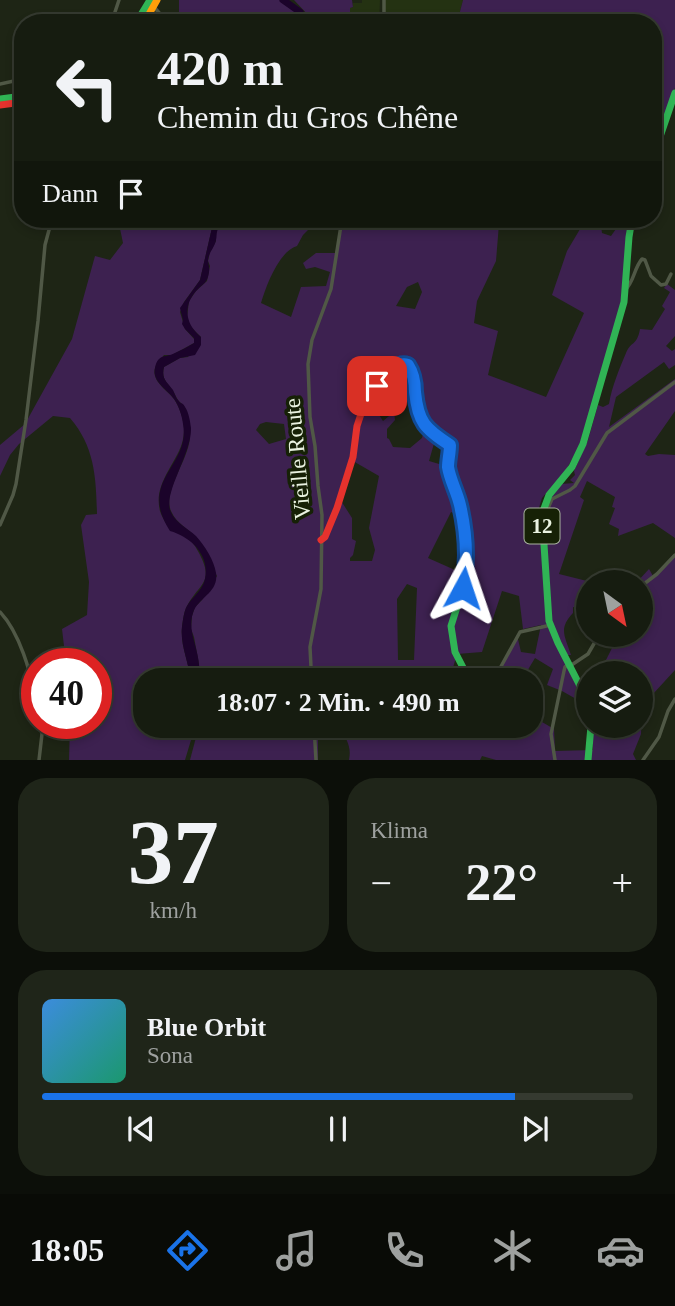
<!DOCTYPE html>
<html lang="de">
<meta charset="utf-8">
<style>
:root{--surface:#161c10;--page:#1f2519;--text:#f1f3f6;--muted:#9ea19f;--line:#353a30;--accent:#1a73e8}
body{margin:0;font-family:Georgia,serif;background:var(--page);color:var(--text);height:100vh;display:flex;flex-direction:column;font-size:26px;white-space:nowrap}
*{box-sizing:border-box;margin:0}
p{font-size:23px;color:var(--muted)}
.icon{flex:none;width:38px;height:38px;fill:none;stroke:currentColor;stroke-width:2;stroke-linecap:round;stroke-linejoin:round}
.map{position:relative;height:760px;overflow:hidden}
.drawer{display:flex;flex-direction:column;gap:18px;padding:18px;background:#0c0f09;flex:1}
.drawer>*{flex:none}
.hud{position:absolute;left:14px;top:14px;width:648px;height:214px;border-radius:28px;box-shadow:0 4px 10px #0003,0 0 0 2px var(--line);background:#161c10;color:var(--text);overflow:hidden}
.needle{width:46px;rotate:147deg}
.buttons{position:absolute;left:576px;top:570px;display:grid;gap:14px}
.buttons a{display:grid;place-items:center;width:77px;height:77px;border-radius:50%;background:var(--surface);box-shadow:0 4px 10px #0003,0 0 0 2px var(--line);font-size:35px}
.speed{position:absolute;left:21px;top:648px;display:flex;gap:14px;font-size:35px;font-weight:700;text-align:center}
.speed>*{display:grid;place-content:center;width:91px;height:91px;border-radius:50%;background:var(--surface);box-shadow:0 4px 10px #0003,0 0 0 2px var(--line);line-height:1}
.speed .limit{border:10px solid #d22;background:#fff;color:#111}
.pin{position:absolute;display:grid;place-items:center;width:60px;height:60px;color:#fff;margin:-30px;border-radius:14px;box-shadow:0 4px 10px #0006}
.me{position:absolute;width:77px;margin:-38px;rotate:5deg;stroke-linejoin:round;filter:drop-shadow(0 0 5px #0008)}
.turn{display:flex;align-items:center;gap:24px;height:147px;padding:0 28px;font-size:32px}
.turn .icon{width:91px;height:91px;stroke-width:2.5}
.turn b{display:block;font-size:49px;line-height:60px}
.then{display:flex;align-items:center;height:66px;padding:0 28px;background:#0003;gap:14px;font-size:26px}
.big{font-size:52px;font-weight:700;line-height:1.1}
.drawer .card{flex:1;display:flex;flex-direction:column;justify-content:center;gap:10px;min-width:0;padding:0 24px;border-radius:28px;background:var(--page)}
.drawer .dial{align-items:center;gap:0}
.dial b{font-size:91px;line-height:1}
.song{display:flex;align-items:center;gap:21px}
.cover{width:84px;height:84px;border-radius:10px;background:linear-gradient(135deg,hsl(210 70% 55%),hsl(160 70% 35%))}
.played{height:7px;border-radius:4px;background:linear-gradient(90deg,var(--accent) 80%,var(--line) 80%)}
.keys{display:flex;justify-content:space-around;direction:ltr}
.heat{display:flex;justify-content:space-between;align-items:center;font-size:38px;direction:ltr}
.drawer .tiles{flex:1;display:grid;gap:18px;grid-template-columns:1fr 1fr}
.card:last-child{grid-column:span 2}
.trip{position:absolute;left:133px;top:668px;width:410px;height:70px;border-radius:28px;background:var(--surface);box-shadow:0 4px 10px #0003,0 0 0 2px var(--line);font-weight:700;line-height:70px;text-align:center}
.tabs{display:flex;height:112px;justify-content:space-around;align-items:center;background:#090b06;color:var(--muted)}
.tabs .icon{width:49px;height:49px}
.tabs .current{color:var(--accent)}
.tabs b{font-size:32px;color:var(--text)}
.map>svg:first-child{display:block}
.built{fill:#243212}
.green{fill:#3d2150;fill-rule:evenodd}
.water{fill:#1b032a}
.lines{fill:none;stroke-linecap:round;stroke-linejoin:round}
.river{stroke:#1b032a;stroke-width:7}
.street{stroke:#505846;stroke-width:3.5}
.fast{stroke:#30b455;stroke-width:7}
.slow{stroke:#ff9f0a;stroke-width:7}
.jam{stroke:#e5322d;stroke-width:7}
.route-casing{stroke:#114b97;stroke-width:18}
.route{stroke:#1a73e8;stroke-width:12}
.labels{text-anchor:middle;stroke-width:7;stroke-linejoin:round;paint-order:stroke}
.shield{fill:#162106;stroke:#aab49f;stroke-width:2}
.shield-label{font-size:21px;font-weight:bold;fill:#eaf3e1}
.street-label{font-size:23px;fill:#eaf3e1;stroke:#162106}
</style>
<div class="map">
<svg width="675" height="760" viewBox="0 0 675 760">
<rect width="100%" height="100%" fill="#1e2515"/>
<!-- built -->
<g class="built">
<polygon points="362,0 380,0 379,23 360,23 350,18 350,8 353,7 353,3 362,3"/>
<polygon points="384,0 463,0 457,23 384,23"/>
</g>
<!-- green -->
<g class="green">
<polygon points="179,0 284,0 296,8 303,23 179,23"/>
<polygon points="294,0 352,0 353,7 350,8 350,18 360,23 312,23 311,18"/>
<polygon points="463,0 675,0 675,88 661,125 653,163 653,82 663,64 653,58 653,23 457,23"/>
<path d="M118,219H214L200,280L184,302L180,312L185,329L194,339V343L172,355H164C161,359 156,364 155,368C151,381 168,391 174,399C180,408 184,420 184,430C184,438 182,444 179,451C170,470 154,488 160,511C162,518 167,524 170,530C185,535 192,539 199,553C215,583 199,583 187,606C184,611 183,620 182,627C180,645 189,663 191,681H145V726H193L191,729V740L185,760H69L70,723H96V663H66L62,629L87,615L89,582L81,525L86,515L97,514C96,478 95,447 70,418L53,416L19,444L10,455L0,476V445L25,424L72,339L95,256L110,260L123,243Z"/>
<path d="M218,219H319L303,235L297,246C279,251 266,286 261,303L291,317L301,287L326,286L330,272L315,267L306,269L303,263L316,253H335L345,219H502L499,224L496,261L477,301L474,323L498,331L488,375L546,397L584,313L552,295L567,251L586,219H600L602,233L611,236L618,226L627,229L621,302L607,356L579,446L565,472L542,498L538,511L548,623L578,686L585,704L562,691L547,685L553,669L535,658L526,673L523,674L521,681H492L517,635L521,652L535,654L541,625L523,629L519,596L502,591L482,652L457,654L449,681H345L341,671L326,672L325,681H198L199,664L194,637L191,629L192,616L195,607L202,600L217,576C210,563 204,550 196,538C189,528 177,525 171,511C162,490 191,458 190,434C190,427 188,415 185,408C183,403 181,404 178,400C176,397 175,394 173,391C167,382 161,379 164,367L180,358L188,357L201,337L190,326L187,317L189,301L196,291L207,281L210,266L208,261L210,252L216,241L215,227ZM418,282L422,292L415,309L396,306L407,287ZM401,365L408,368C417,390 409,406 425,426L422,438L410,448L393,447L389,439L387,438V429L395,420L394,412L383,421L377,412L389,401L378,386ZM266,422L284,424L286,439L269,444L256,430L260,424ZM435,440L452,445L446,466L429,461ZM353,461L379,476L369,528L375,550L372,561H350V558L353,555L356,541L352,539V518L338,496L347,466ZM451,512L466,519L461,529L465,551L464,574L428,558ZM407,584L417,588L414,660H398L397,599Z"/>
<path d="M667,284L675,290V336L666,346L672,351L675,349V365L669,369L664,362L616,397L609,427L675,379V411L645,454L648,456L659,454L675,455V538L653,523L618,536L619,529L609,524L615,508L612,507L615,497L587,481L580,497L584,500L559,574L595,583H588V611L573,607V613C558,629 565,636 571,655H567L555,634L552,621L544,511L548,500L561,484L574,483L570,480L575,475L574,471L588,440L598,405L603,407L609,404C612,386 619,370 626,353C631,341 637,346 640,329L652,330L665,309L662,306L670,292L664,288Z"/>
<path d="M675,556V670L642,706L641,734L633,754L636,760H496L482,756L480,760H349C352,744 345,742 344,729L346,726H530V715L554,729L555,751L593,750V726H640V674H599L614,644L600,635H640V583H636L649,569L653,576Z"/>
<polygon points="199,726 318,726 318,760 190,760"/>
</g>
<!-- water -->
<path class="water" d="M214,219H218L215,227L218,229C216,233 217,237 216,240C215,247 208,253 208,261C209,268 210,269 208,277C206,283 202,285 198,289C182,305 185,324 201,337V345L195,355L180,358L164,367C161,379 167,382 173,390C174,392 176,398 178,400C182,406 182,401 185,407C189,413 190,421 191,428C192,452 164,492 170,510C175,523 186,527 196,536C205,546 214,560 216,573C219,593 198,597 193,613C187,630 198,647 199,665C200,670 199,676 198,681H191C189,663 180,645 182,627C183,620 184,611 187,606C192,597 203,590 205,579C210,555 191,537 170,531C137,480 191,466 183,424C182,416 179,406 174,399C167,389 152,382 155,368C158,353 166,358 175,353C181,350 188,347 194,343V338L185,329L182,324L183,320L180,308L200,280Z"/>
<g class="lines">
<!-- river -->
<polyline class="river" points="283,0 300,12 305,23"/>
<!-- street -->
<g class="street">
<polyline points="384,0 384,23"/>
<polyline points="154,7 168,23"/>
<polyline points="108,23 114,15 119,0"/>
<polyline points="0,84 23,79"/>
<path d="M625,290C634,282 634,268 642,259L645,260L651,276L661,285L666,284L671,274"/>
<polyline points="543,520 552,499 570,490 575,486 607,433 675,382"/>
<polyline points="0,525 13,495 16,484 26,420 38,321 45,245 49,230 54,219"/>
<polyline points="640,587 657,574 675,555"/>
<path d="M0,612C20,633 30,672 37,700"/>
<polyline points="570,666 588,654 599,635"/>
<polyline points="315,681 311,667 310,647 321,589 322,515 318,486 315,446 310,417 308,364 312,340 331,289 342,219"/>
<polyline points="493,681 520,632 551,625"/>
<polyline points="314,726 316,760"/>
<polyline points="39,760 42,734 41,723"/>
<polyline points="555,760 551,734 564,671 565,667 569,664"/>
<polyline points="643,760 659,737 668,711 675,699"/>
</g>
<!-- fast -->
<g class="fast">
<polyline points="136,23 150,0"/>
<polyline points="0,99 23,96"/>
<polyline points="653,157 675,93"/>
<polyline points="466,561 463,588 451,626 455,652 470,681"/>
<polyline points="588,705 579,684 558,643 549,621 542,514 549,495 572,467 583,444 624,302 629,237 632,219"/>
<polyline points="588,760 591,726"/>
</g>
<!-- slow -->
<g class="slow">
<polyline points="144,23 157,0"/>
<path d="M375,388L401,364C423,372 412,402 421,419C427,431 439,438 450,445L448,464L449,474L460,502L466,561"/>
</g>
<!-- jam -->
<g class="jam">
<polyline points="0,105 23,102"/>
<polyline points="321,540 325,537 337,508 353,457 357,426 365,402 375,388"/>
</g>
</g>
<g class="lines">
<defs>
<path id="route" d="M377,386C385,377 395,361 408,365C414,374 415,382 415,392C418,422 425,429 450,445C450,453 448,460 448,467C450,480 457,492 460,505C466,531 468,561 463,588"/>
</defs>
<!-- route casing -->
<use href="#route" class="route-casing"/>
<!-- route -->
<use href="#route" class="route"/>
</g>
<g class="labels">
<!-- shield labels -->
<rect class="shield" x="524.5" y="508.5" width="35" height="35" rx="5"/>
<g class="shield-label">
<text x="542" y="533">12</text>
</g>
<!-- street labels -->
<g class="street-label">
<text transform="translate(297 459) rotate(-95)" y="8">Vieille Route</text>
</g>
</g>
</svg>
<div class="buttons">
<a><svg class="needle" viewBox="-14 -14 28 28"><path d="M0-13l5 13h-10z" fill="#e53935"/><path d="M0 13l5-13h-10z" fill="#9ea19f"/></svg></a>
<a><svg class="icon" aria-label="layers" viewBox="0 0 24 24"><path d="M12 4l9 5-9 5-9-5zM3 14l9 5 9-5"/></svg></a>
</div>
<div class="speed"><div class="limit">40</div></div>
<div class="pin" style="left:377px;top:386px;background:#d93025"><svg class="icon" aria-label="arrive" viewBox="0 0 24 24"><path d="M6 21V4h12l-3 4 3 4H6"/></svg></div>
<svg class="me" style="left:463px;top:588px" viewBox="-20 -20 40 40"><path d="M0-17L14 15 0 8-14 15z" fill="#1a73e8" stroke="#fff" stroke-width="4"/></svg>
<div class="trip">18:07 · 2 Min. · 490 m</div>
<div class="hud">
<div class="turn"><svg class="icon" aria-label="left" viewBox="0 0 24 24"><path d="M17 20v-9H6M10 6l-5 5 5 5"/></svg><div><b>420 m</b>Chemin du Gros Chêne</div></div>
<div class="then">Dann<svg class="icon" aria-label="arrive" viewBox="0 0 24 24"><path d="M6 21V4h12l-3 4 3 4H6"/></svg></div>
</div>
</div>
<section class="drawer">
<div class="tiles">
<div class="card dial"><b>37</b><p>km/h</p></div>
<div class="card"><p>Klima</p>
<div class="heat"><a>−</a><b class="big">22°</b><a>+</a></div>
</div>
<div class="card">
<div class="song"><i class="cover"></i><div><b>Blue Orbit</b><p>Sona</p></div></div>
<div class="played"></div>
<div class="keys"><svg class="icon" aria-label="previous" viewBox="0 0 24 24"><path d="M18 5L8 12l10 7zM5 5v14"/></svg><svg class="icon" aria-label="pause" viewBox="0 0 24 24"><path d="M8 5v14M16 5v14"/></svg><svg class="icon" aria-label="next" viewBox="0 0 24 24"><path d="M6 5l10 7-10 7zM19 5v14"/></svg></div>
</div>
</div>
</section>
<nav class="tabs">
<b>18:05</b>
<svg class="icon current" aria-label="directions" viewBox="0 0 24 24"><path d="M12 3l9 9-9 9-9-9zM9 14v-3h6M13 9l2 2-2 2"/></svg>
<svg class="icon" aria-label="music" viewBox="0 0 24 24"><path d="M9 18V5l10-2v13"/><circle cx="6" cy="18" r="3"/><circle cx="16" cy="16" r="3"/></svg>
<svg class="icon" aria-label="phone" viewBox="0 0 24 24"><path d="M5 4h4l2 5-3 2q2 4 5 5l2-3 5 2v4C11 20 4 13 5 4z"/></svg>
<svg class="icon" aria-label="climate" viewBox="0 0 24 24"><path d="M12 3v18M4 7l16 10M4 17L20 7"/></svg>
<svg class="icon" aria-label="car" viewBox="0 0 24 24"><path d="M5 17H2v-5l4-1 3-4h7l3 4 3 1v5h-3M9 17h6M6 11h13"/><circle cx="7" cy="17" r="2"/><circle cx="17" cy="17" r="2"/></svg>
</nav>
